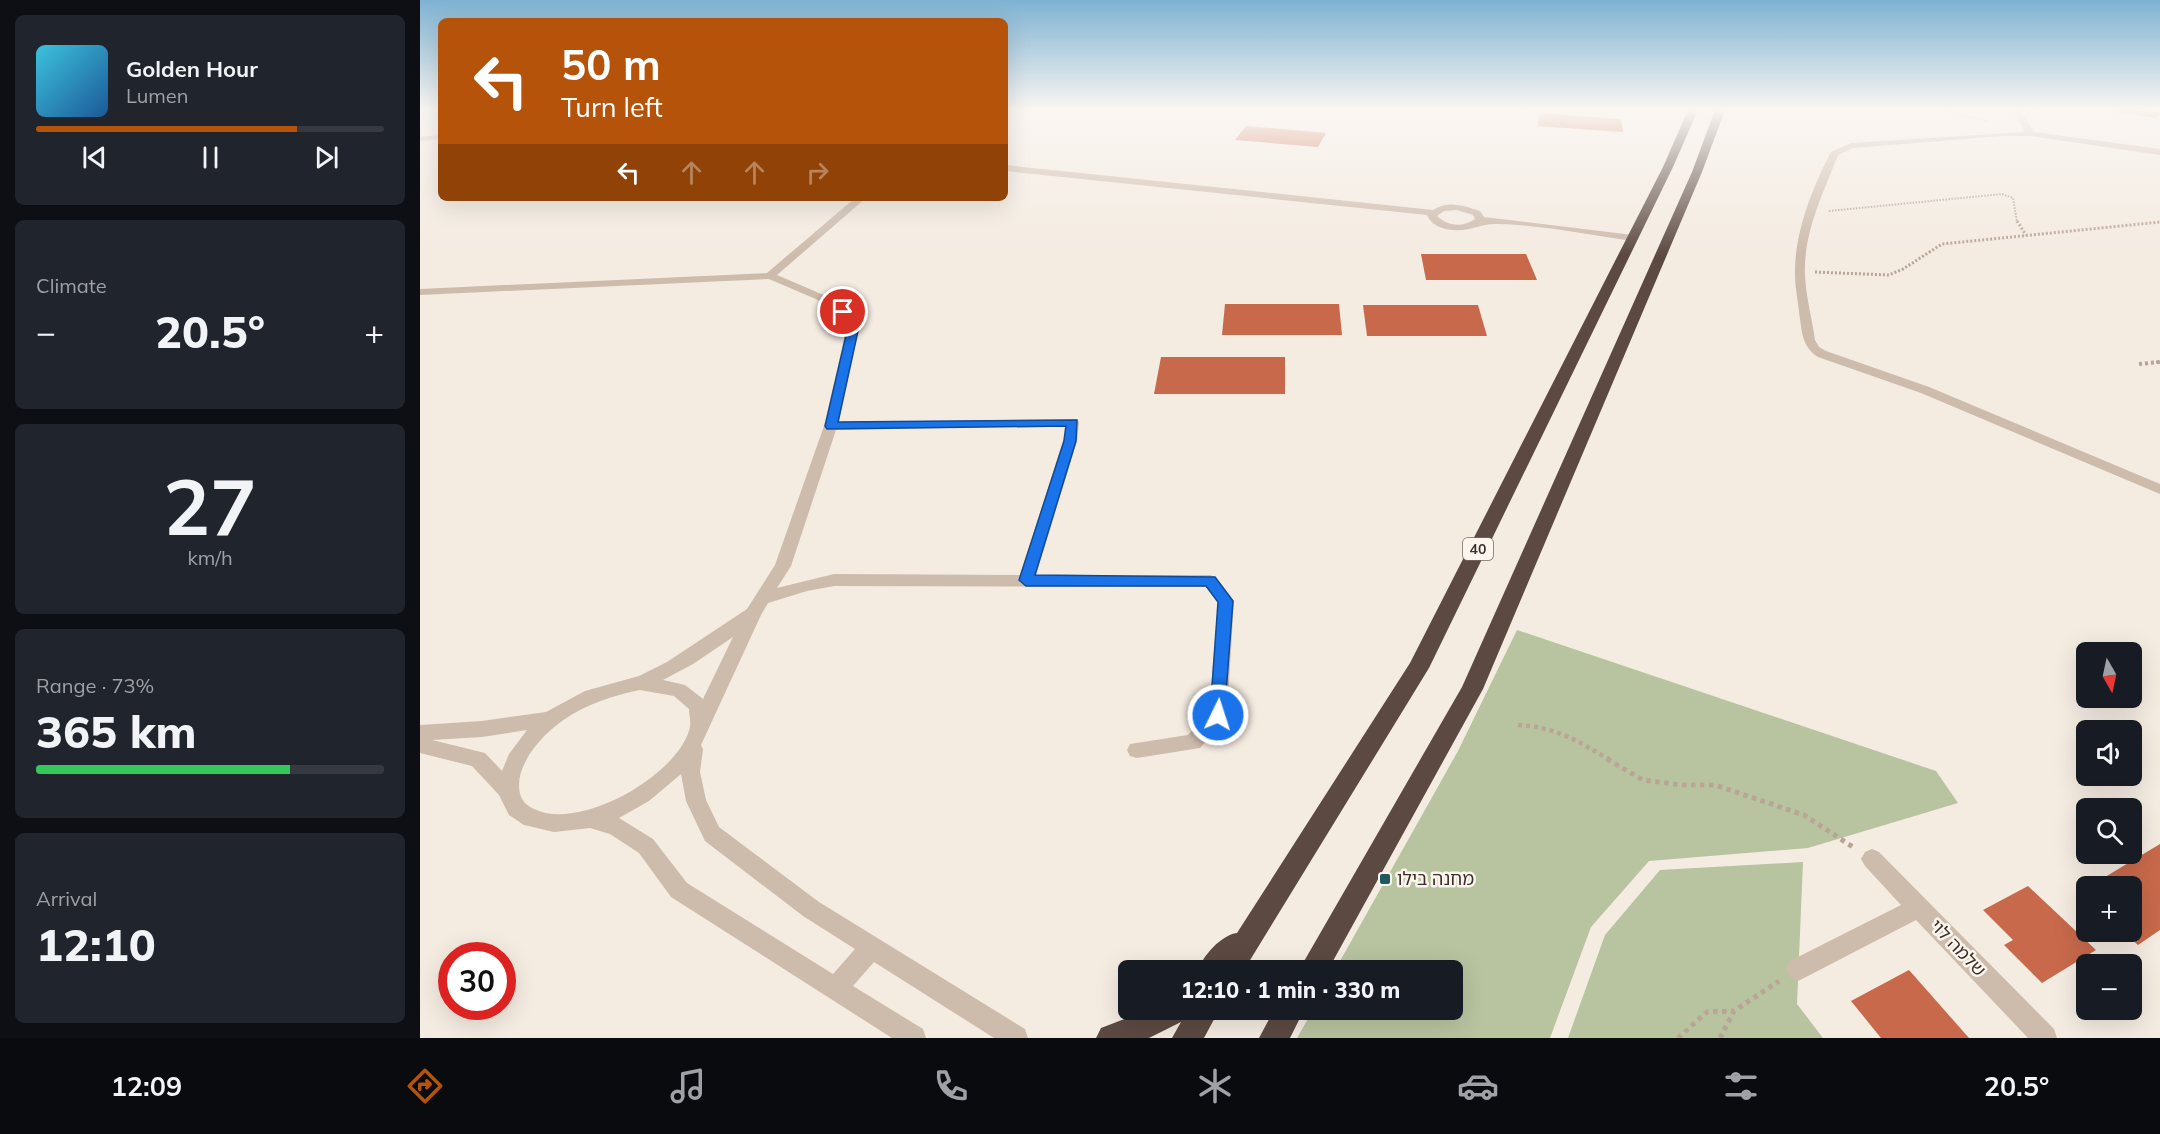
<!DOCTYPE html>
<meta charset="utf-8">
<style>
:root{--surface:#171b24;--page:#20242c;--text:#f1f3f6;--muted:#9ea1a6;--line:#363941;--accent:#b45309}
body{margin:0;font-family:Mulish,"Noto Sans Hebrew",sans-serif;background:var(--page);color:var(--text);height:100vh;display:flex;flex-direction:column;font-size:22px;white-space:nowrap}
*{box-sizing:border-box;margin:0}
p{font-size:20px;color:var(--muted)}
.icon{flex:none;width:33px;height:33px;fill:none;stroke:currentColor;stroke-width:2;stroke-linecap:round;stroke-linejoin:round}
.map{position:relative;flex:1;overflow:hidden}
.details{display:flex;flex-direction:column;gap:15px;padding:15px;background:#0d0f14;width:420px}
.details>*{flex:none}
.hud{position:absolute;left:18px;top:18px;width:570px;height:183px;border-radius:9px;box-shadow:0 6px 24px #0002;background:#b45309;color:#fff;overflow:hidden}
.needle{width:39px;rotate:171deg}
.buttons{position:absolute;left:1656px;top:642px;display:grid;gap:12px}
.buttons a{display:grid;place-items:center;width:66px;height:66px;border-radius:9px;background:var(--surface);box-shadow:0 6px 24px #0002;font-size:30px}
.speed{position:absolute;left:18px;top:942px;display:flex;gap:12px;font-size:30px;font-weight:700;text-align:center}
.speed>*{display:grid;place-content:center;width:78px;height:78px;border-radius:50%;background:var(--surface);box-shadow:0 6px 24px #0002;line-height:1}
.speed .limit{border:9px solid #d22;background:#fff;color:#111}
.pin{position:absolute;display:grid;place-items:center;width:51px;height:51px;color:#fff;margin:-26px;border:3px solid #fff;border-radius:50%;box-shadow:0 2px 6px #0007}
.me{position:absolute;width:66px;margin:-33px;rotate:4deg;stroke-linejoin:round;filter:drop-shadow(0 0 4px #0008)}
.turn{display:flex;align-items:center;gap:21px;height:126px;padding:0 24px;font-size:27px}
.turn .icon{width:78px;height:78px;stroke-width:2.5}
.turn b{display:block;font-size:42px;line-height:51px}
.lanes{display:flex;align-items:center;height:57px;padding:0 24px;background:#0003;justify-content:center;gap:30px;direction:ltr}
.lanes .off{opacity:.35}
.big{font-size:45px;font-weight:800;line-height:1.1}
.details .widget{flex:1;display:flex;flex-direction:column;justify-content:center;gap:9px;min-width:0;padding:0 21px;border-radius:9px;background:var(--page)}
.details .dial{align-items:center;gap:0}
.dial b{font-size:78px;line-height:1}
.song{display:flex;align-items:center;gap:18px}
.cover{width:72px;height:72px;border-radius:9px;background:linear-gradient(135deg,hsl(190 70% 55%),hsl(210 70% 35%))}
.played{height:6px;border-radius:3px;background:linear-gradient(90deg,var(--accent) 75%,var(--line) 75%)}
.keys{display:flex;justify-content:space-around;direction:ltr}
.heat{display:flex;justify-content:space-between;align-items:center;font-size:33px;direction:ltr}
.charge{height:9px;border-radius:4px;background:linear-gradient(90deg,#34c759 73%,var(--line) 0)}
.trip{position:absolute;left:698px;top:960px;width:345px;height:60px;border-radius:9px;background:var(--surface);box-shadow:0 6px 24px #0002;font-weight:800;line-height:60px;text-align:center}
.dock{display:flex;height:96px;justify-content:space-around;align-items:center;background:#090b0e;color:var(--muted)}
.dock .icon{width:42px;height:42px}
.dock .active{color:var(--accent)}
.dock b{font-size:27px;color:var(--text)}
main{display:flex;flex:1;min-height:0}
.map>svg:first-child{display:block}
.green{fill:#b8c4a0}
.building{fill:#c8694b}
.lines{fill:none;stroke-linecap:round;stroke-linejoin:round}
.path-far4{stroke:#b9a596;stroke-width:2;stroke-dasharray:1.5 1.5;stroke-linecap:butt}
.path-far3{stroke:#b9a596;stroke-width:3;stroke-dasharray:2 2;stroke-linecap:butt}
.path-far2{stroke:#b9a596;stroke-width:4;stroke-dasharray:3 3;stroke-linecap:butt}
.path-far1{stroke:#b9a596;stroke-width:4.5;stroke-dasharray:4 4;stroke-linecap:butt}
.path{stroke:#b9a596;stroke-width:5;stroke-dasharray:4.5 4.5;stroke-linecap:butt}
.minor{fill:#cdbbac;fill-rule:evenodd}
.highway{fill:#5c4a42;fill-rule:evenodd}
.route{fill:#1a73e8;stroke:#114b97;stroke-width:1.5}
.poi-dot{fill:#1f5a5e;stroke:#fbf5ee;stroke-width:2}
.labels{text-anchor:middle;stroke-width:5;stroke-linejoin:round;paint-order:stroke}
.shield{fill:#fbf5ee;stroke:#756b66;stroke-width:1.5}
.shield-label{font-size:14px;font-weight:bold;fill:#3b302b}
.near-poi-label{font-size:18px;fill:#3b302b;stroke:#fbf5ee;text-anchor:start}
.near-street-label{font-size:18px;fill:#3b302b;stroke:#fbf5ee}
</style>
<main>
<section class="details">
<div class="widget">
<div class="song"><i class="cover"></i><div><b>Golden Hour</b><p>Lumen</p></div></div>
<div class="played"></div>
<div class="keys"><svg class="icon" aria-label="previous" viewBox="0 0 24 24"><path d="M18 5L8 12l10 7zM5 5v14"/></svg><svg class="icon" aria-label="pause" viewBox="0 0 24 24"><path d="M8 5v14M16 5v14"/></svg><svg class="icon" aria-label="next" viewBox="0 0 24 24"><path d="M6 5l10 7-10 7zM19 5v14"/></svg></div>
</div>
<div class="widget"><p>Climate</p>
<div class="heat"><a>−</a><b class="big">20.5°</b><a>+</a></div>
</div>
<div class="widget dial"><b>27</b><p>km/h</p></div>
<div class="widget"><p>Range · 73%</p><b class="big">365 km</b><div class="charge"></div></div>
<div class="widget"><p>Arrival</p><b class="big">12:10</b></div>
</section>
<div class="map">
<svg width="1740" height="1038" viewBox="0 0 1740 1038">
<rect width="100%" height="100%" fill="#f4ebe1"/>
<!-- green -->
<g class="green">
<polygon points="1097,630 1516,771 1538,803 1388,848 1229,861 1171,927 1130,1038 877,1038 893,1010 1032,1010 1032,970 915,970 1038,751"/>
<polygon points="1383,862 1377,1004 1403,1038 1148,1038 1185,935 1240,870"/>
</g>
<!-- building -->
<g class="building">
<polygon points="1697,110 1740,112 1740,116 1737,116 1737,118 1697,112"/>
<polygon points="1119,113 1201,119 1203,132 1118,126"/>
<polygon points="826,126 906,133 898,147 815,140"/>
<polygon points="1001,254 1106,254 1117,280 1006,280"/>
<polygon points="805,304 919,304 922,335 802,335"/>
<polygon points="943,305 1058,305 1067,336 947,336"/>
<polygon points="741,357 865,357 865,394 734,394"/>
<polygon points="1740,844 1740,930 1718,945 1703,932 1712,932 1712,886 1670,886"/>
<polygon points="1608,886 1676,950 1622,983 1584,945 1593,940 1563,910"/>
<polygon points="1489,970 1549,1038 1461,1038 1431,1001"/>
</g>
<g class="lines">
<!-- path-far4 -->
<g class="path-far4">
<polyline points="1524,110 1570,122"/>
<polyline points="1409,211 1582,194 1593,198 1597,222"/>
</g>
<!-- path-far3 -->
<g class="path-far3">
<polyline points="1597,221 1606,235"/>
<polyline points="1395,272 1469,275 1483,269 1522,244 1740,222"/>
<polyline points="1736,362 1740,362"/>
</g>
<!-- path-far2 -->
<polyline class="path-far2" points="1719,364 1740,362"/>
<!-- path-far1 -->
<path class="path-far1" d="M1098,725C1136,727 1158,741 1190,760"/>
<!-- path -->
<g class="path">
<polyline points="1187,759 1223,780 1262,785 1295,785 1384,815 1436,849"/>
<polyline points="1258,1038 1287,1012 1313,1011"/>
<polyline points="1300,1038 1314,1011 1359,981"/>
</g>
<!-- minor -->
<g class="minor">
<path d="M1592,110H1600L1614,132L1740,149V155L1611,136H1582L1433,148L1418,155C1403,194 1383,233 1385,276C1386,297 1392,319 1395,340L1399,347L1406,351L1509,387L1740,484V494L1501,393L1398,357C1381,346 1382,330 1379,312C1378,300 1375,287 1375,275C1374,234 1392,188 1411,152L1431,143L1605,132Z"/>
<polygon points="21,135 21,139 0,141 0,137"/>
<path d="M585,165L1013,210C1028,200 1044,206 1060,211L1064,217L1213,235L1218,238L1213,241C1169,235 1123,225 1078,224C1060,223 1050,232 1033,230C1022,229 1011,225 1007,215L585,171ZM1037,210L1053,215L1055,219C1042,228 1028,226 1017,216L1024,211Z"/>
<path d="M435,198H446L357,275L406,296L427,310L438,331L419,422L657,419L659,422L657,441L616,575H790L796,577L814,601L807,715L805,720L780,748L717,758L710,756L707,750L710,744L768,735L789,712L798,602L786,587L414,586L387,591L348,603L341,615L281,745L283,749L280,772L286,800L299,827L399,902L605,1029L608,1038H574L454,962L433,986L503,1029L506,1038H472L251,897L219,853L190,834L170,828L134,832L104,825L89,815L79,795L52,766L0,753V725L62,721L126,712L165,691L219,676L247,662L327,609L355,565L404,426L426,331L418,314L398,300L349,279L0,295V289L347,273ZM645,426L643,441L600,575L414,574L357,588L371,566L416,430ZM313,637L283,699L265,685L243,680L273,664ZM220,690L254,696L269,709C269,714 271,722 270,727C260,774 160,832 114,809C103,804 99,797 99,784C99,774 104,764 109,755C135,716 176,699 220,690ZM107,730L89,754L82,771L65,753L12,740L62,737ZM261,774L266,801L285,841L383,916L435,949L413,974L267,883L233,839L199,818L229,801Z"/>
<polygon points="1452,849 1459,852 1634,1029 1637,1038 1608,1038 1496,920 1386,977 1378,981 1370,977 1366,969 1370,961 1481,905 1445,866 1441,859 1445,852"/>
</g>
<!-- highway -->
<g class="highway">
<path d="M1268,110H1278L1253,167L1009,668L824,970H778C783,956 801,935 817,933L990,663L1243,167Z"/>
<polygon points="1295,110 1305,110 1282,172 1063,689 908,970 879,970 1042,687 1272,172"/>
<polygon points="728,1010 767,1010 765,1014 769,1010 799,1010 784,1038 752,1038 761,1022 729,1038 676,1038 681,1028"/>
<polygon points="854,1010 884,1010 870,1038 839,1038"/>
</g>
</g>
<!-- sky -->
<linearGradient id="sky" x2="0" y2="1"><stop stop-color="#7eb2d2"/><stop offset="0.43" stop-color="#faf6f2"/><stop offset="1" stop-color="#faf6f2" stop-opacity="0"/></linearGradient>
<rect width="1740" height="255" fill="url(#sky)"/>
<!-- route -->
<polygon class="route" points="419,310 426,310 438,331 418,422 657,420 656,441 615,575 795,577 813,601 804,720 792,720 790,715 798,602 786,586 606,586 599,580 644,441 646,426 407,429 405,426 427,331 418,312"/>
<!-- markers -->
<rect class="poi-dot" x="959" y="873" width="12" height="12" rx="3"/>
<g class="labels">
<!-- shield labels -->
<rect class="shield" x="1043" y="538" width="30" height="22" rx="4.5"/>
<g class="shield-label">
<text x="1058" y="554">40</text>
</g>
<!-- near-poi labels -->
<g class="near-poi-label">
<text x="977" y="885">מחנה בילו</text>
</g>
<!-- near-street labels -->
<g class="near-street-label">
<text transform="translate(1538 948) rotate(46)" y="6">שלמה לוי</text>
</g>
</g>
</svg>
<div class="buttons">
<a><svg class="needle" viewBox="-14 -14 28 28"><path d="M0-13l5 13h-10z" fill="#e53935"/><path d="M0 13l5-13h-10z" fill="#9ea1a6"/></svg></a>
<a><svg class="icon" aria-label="sound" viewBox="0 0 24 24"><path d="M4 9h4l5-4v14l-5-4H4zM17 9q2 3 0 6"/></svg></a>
<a><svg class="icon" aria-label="search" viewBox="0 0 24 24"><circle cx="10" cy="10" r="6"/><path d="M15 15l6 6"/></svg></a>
<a>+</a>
<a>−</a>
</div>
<div class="speed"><div class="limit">30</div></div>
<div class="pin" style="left:423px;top:312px;background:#d93025"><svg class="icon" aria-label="arrive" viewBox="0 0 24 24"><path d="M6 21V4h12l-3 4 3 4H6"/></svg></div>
<svg class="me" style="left:798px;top:715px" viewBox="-20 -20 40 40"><circle r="17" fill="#1a73e8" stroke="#fff" stroke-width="3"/><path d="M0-11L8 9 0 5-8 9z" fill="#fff"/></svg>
<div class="trip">12:10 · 1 min · 330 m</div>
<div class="hud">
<div class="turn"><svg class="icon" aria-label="left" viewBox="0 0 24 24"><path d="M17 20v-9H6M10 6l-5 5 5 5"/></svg><div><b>50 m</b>Turn left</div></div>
<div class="lanes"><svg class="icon" aria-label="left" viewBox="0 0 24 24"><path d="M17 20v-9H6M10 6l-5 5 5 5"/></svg><svg class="icon off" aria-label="ahead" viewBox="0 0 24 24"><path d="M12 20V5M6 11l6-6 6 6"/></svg><svg class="icon off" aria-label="ahead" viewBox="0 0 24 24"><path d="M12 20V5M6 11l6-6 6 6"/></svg><svg class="icon off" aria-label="right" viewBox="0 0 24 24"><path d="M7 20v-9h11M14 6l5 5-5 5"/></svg></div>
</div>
</div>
</main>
<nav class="dock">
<b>12:09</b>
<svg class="icon active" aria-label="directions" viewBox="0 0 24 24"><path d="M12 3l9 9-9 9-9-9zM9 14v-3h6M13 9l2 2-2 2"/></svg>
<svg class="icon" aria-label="music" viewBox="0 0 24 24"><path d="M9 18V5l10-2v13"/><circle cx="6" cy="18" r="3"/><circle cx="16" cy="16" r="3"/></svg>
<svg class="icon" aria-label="phone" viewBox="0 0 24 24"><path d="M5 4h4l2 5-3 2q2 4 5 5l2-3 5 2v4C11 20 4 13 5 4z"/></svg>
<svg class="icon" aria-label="climate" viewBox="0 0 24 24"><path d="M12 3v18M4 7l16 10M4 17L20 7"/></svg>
<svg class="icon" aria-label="car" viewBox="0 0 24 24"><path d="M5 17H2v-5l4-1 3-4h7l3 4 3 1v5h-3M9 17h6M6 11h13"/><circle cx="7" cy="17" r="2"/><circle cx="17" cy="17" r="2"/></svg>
<svg class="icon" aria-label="filters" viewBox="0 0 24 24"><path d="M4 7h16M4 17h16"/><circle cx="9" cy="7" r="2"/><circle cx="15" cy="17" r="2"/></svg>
<b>20.5°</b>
</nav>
